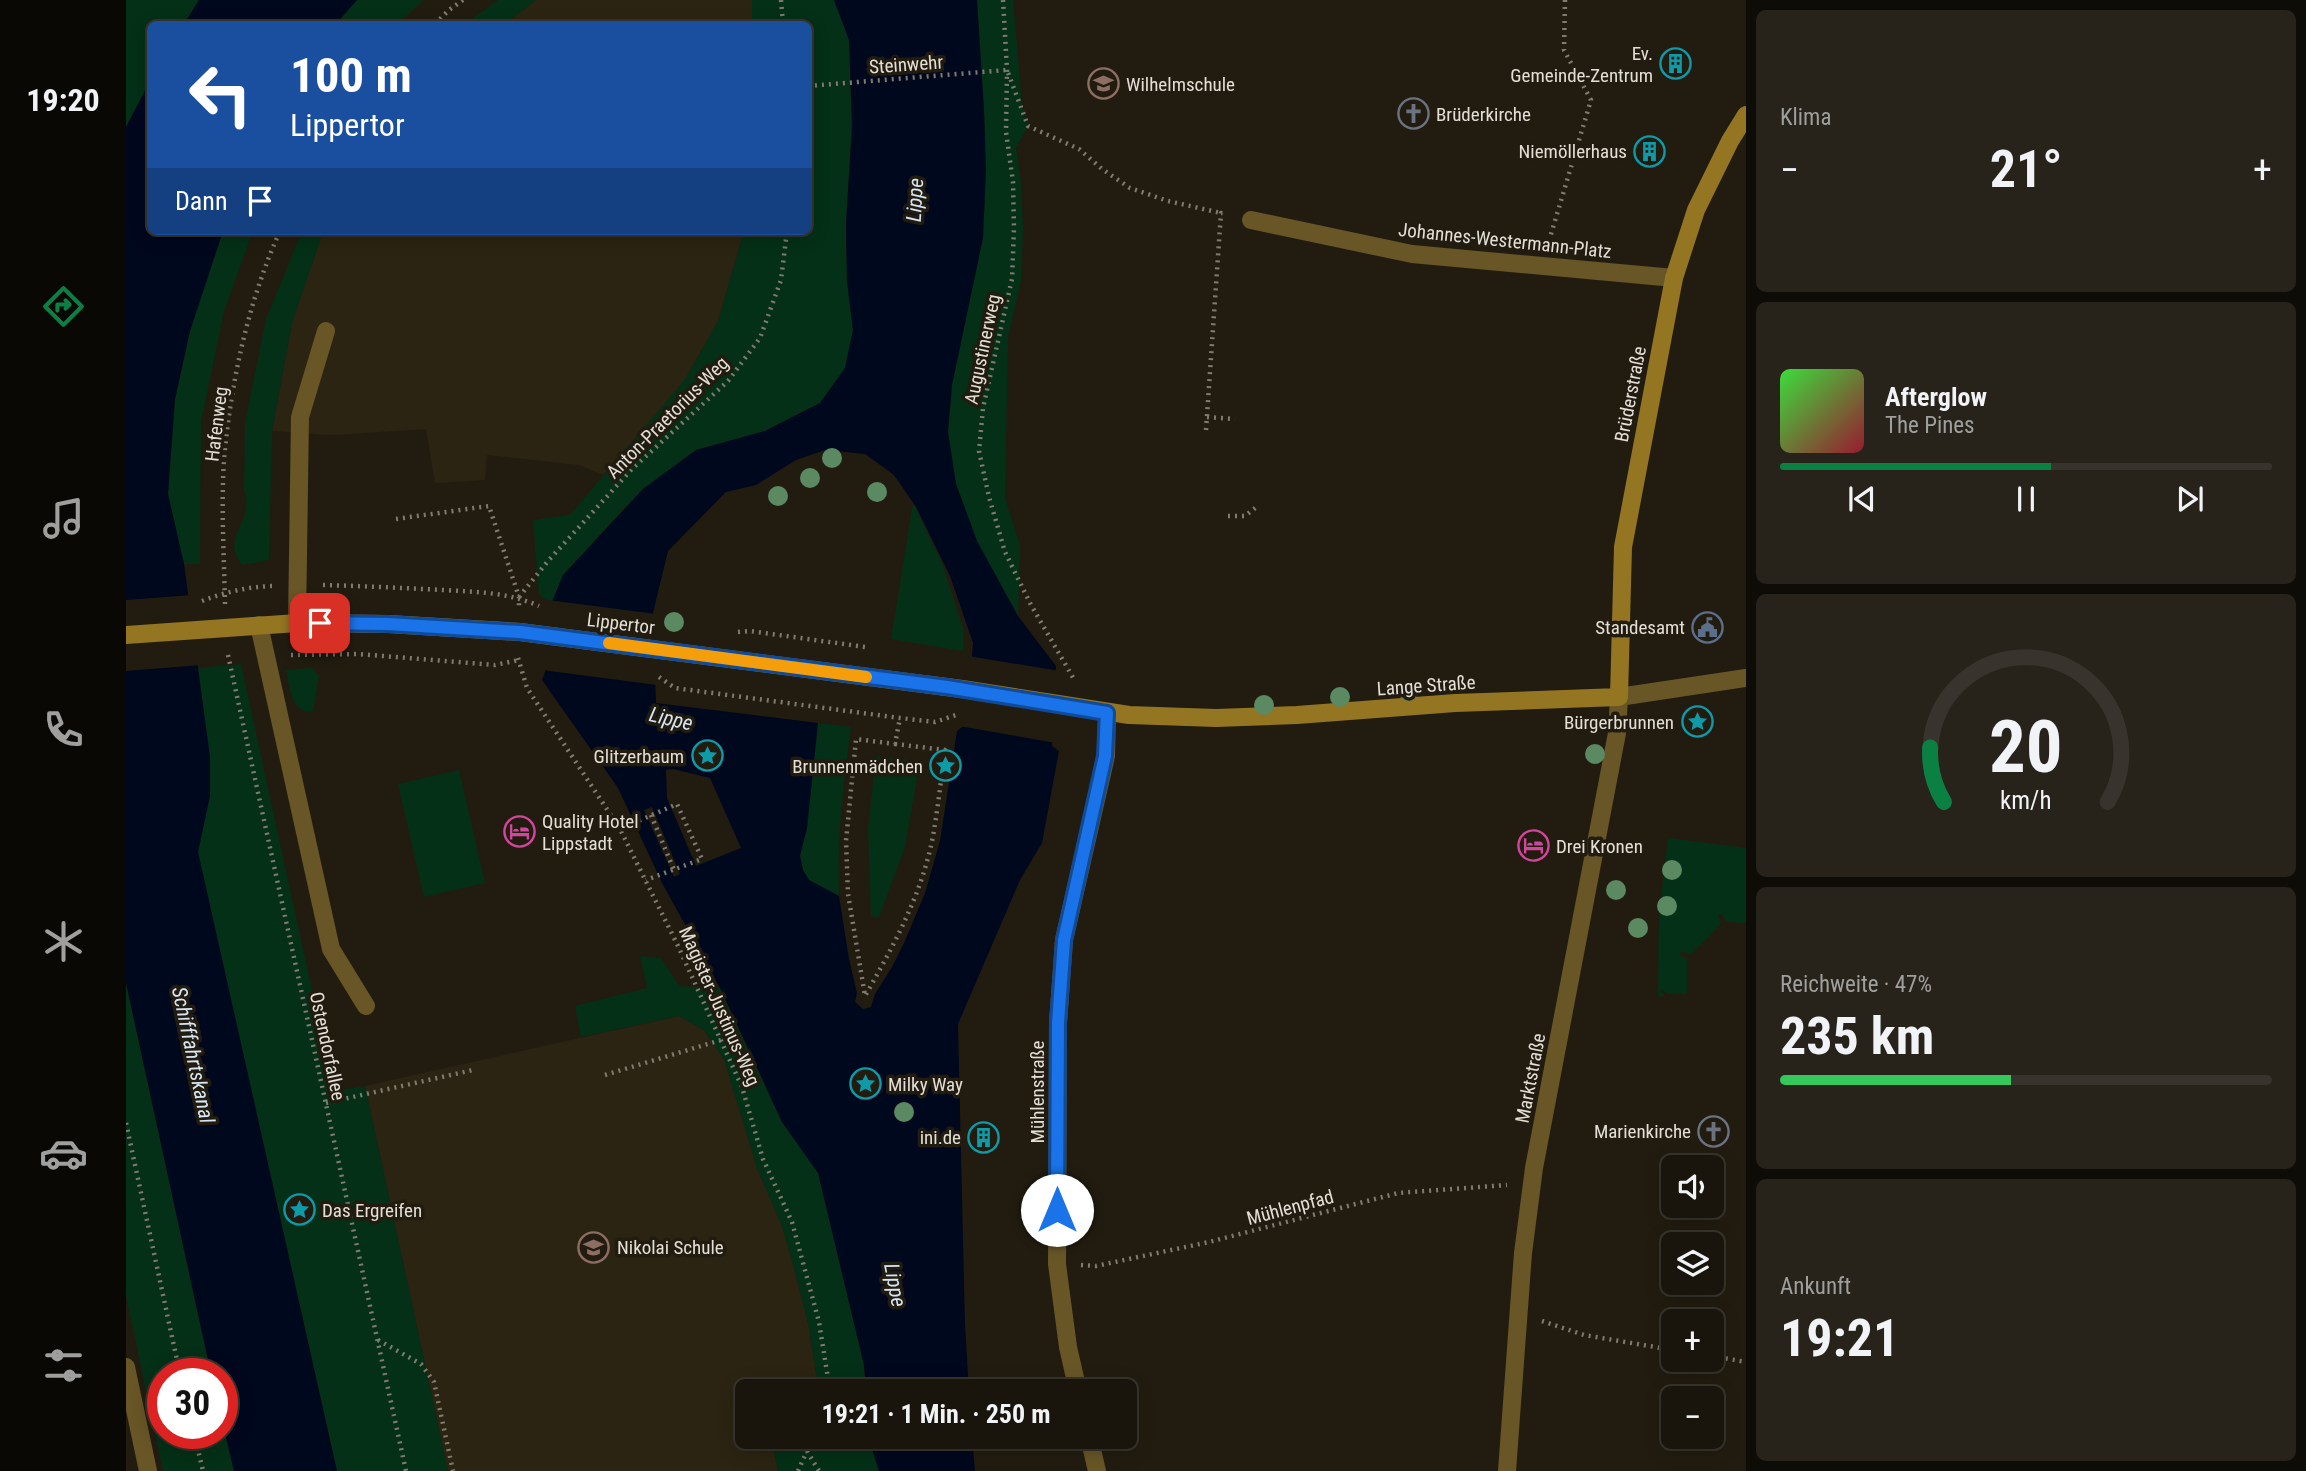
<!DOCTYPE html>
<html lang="de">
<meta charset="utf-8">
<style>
:root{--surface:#1a150c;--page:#27221a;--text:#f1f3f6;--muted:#9f9f9d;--line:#38342d;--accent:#0b8043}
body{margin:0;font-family:"Roboto Condensed",sans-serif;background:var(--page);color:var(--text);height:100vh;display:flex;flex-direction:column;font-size:26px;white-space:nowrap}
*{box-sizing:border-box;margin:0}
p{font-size:23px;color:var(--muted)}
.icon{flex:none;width:38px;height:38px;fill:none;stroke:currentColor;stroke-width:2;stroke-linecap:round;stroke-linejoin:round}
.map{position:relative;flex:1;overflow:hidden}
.panel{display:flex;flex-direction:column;gap:10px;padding:10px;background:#0e0c07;width:560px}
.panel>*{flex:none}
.guide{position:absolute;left:21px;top:21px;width:665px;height:214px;border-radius:10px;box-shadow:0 4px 18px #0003,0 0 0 2px var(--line);background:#1a4fa0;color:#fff;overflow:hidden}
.tools{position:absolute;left:1535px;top:1155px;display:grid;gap:14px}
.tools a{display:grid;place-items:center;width:63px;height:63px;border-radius:10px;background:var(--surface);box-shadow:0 4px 18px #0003,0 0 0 2px var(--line);font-size:35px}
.speed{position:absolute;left:21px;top:1358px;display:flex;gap:14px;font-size:35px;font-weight:700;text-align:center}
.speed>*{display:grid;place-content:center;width:91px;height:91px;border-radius:50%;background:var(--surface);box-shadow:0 4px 18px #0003,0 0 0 2px var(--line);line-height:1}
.speed .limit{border:10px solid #d22;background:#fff;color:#111}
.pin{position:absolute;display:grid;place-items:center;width:60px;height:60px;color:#fff;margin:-30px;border-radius:14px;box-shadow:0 4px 10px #0006}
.me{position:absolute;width:77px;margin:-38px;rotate:0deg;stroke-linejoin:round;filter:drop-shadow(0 0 5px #0008)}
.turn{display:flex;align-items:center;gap:24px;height:147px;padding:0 28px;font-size:32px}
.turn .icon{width:91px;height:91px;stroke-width:2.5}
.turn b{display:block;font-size:49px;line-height:60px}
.then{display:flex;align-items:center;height:66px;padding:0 28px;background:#0003;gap:14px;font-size:26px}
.big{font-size:52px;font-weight:700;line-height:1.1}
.panel .widget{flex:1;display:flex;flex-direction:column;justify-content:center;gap:10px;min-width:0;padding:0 24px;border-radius:10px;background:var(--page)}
.panel .dial{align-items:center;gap:0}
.dial svg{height:182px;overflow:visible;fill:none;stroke:var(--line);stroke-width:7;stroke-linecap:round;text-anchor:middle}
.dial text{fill:var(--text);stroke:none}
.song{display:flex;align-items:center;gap:21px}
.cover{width:84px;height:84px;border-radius:10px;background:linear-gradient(135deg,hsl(120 70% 55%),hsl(350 70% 35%))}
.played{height:7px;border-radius:4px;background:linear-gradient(90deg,var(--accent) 55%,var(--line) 55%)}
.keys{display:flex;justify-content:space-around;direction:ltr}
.heat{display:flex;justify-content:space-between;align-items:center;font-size:38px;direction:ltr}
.charge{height:10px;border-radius:5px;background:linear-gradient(90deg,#34c759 47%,var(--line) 0)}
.trip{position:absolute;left:609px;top:1379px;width:402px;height:70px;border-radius:10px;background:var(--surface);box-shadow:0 4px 18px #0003,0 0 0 2px var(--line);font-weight:700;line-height:70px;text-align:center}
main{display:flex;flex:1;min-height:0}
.menu{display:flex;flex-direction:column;width:126px;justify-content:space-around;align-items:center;background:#0a0805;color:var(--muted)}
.menu .icon{width:49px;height:49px}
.menu .active{color:var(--accent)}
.menu b{font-size:32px;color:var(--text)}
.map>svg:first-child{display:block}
.built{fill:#2c2412}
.green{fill:#043017}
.water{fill:#00081e;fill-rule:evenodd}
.pier{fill:#221c10}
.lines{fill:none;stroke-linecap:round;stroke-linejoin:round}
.river{stroke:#00081e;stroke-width:61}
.path{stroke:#807b71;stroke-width:4.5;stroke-dasharray:2 5;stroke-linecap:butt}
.lane{stroke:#685626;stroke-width:18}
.street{stroke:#685626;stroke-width:18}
.secondary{stroke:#947521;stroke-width:18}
.tree{fill:#5a8962}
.route-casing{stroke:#114b97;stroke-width:18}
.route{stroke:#1a73e8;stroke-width:12}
.slow{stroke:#f59e0b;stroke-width:12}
.labels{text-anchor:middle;stroke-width:7;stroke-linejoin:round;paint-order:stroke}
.poi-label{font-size:19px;fill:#e3dfd7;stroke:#221c10;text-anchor:end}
.street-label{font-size:19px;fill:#e3dfd7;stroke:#221c10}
.water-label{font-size:21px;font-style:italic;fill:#d7e5f4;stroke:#221c10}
</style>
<main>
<nav class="menu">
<b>19:20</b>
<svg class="icon active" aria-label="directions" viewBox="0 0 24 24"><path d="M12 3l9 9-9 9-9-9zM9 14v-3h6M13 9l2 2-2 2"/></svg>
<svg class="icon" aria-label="music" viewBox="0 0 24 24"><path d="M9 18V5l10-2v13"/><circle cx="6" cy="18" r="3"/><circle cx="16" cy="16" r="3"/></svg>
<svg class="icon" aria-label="phone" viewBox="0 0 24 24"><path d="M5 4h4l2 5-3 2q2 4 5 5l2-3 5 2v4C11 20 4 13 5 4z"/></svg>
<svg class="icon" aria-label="climate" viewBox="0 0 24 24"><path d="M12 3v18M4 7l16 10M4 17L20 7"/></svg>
<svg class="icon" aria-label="car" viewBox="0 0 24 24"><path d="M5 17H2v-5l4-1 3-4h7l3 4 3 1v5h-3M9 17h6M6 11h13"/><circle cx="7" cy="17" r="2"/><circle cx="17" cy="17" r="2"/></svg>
<svg class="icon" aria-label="filters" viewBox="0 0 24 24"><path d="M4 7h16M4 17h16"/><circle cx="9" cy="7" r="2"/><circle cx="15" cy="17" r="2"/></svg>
</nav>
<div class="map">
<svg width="1620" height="1471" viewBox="0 0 1620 1471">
<rect width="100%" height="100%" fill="#221c10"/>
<!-- built -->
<g class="built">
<polygon points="410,0 626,0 626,24 379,24"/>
<polygon points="197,231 618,231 592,321 560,378 544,399 477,475 453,465 361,455 359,480 309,483 300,429 206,435 146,431 166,323"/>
<polygon points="553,1016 578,1030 598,1059 631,1168 656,1226 668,1268 682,1323 693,1391 621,1391 621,1437 645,1437 652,1471 322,1471 239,1086"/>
</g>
<!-- green -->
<g class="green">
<polygon points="0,0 73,0 58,24 24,24 24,81 0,127"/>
<polygon points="231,0 297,0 272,24 210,24"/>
<polygon points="372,0 410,0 379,24 339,24"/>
<polygon points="626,0 708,0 723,40 726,126 720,223 721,281 727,330 719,368 694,403 639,431 570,450 517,489 472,536 425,604 413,594 407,520 444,515 560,378 592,321 618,231 682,231 682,24 626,24"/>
<polygon points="851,0 887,0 896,105 902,126 890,148 895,182 897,229 895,281 882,337 879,498 894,546 892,616 851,541 830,484 822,432 826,385 857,237 860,170 858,110"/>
<polygon points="97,231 127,231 98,311 75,422 74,564 58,564 42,494 49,399 64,331"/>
<path d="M176,231H197L166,323L146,431L143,560L116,565C93,534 130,524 118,490L119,423L140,319Z"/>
<polygon points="787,503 816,563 837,628 837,651 765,639"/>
<polygon points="115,664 208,1091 239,1086 322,1471 211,1471 72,852 84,796 84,757 72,668"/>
<path d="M186,668L193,676L187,711C165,715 164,686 160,670Z"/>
<path d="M692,723L725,727C717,783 711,839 713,896L683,880L677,870L674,856L681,828Z"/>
<polygon points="750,756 794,761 779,847 753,917 745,916 742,828"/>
<polygon points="333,770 359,883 298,897 272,784"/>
<polygon points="1542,838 1620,848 1620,923 1600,922 1596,914 1592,915 1595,924 1564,955 1555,951 1553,955 1561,959 1561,994 1542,994 1536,989 1534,991 1539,996 1532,996 1533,915"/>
<polygon points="514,956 535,958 553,986 594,988 656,1122 692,1173 738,1365 740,1391 693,1391 682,1323 668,1268 656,1226 631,1168 598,1059 578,1030 553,1016 455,1037 449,1006 521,988"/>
<polygon points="0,983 85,1374 37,1374 37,1433 96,1433 96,1421 108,1471 37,1471 0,1296"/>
<polygon points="778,1088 797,1107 787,1136 758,1121 745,1090"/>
<polygon points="645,1437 745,1437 746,1449 753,1471 652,1471"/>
</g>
<!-- water -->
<g class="water">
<polygon points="73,0 231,0 210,24 58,24"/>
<path d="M708,0H851L858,110L860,170L857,238L826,385L822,432L830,484L851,541L892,616L930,666L926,746L933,751L916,843L894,880L832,1024L839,1325L843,1391H740L738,1365L692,1173L656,1122L594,988L536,883L492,788L416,680L419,672L425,604L437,575L517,489L570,450L639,431L694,403L719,368L727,330L721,281L720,223L726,126L723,40ZM699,450L739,454L768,475L790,507L824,576L847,643L840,724L831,731L814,841L799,893L778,943L766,967L749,994L745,1007L737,1009L729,1002L731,993L723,959L713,896L683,880L677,870L674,856L681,828L692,723L530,703L527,613L542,551L600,492L630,485L670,460ZM547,769L584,778L615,848L570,866L541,798L540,770ZM526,807L554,874L548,877L518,810ZM778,1088L797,1106L787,1135L758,1121L745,1091Z"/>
<polygon points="24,81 24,231 97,231 64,331 49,399 42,494 58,564 84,757 84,796 72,852 211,1471 108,1471 96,1421 96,1374 85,1374 0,983 0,127"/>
<polygon points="745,1437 846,1437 849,1471 753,1471 746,1449"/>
</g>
<!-- pier -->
<g class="pier">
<polygon points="66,595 75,665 0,671 0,600"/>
<polygon points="422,600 530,614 531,685 416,670"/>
<polygon points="842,656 934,671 930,743 833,726 836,722"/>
</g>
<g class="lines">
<!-- river -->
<polyline class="river" points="754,1205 749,1178 796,1008"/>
<!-- path -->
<g class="path">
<polyline points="655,0 657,24"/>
<polyline points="877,0 881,70 880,132 887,182 888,229 886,279 857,408 853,451 863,497 879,552 905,605 949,681"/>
<polyline points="309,24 323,10 337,0"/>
<polyline points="682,86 881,70 902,126 953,149 976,169 1004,188 1042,201 1095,213"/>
<polyline points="1423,241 1465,100 1438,50 1439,0"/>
<polyline points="1081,417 1109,419"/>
<polyline points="1080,430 1095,213 1097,213"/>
<polyline points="1102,516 1119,516 1133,505"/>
<polyline points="270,519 363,506 393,597 393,607"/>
<path d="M197,585C237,586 277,588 317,590C351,592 381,592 413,606"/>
<polyline points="393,597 422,561 506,469 602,381 634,338 655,280 661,231"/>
<path d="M76,601C99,592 121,587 146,586"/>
<path d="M99,604C98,556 95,507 98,459C105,382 122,302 154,231"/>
<polyline points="612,632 624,631 739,647"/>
<polyline points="102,655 280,1471"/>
<polyline points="165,655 232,654 369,665 393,660"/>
<polyline points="392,658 401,688 494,829 552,946 616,1087 637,1159 666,1222 693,1322 704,1391"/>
<polyline points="533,677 549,688 774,718 809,722 830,715"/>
<path d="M769,744L819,750C815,779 812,808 807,836C796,894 768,945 739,996L722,894L720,841L730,739L769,744L774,718"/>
<polyline points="525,815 548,870"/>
<polyline points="494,829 551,804 576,859 520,880"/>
<polyline points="479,1075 595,1040"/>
<polyline points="200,1103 347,1070"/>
<polyline points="0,1123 54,1374"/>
<polyline points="955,1265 970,1266 1083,1242 1272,1193 1381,1185"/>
<polyline points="1416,1321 1458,1335 1547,1350"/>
<polyline points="252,1340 295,1364 308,1382 327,1471"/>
<polyline points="1586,1356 1620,1362"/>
<polyline points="68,1433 77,1471"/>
<polyline points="681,1451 693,1471"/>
<polyline points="672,1471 681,1451 692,1437"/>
</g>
<!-- lane -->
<g class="lane">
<polyline points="1125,220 1286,254 1548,278"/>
<polyline points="171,623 174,417 200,331"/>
<polyline points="133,625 205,949 240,1006"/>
</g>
<!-- street -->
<g class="street">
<polyline points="0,1367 22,1471"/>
<polyline points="952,1391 942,1347 931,1264 932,1023 938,940 980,756 981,713"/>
<polyline points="963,1437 971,1471"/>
<polyline points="1381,1471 1397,1253 1408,1168 1491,733 1493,697 1620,678"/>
</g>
<!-- secondary -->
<polyline class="secondary" points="0,635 171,623 263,624 394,632 836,689 1003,715 1090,718 1171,715 1329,703 1493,697 1497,547 1548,278 1570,210 1604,141 1620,115"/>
</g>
<!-- trees -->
<g class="tree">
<circle cx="706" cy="458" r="10"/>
<circle cx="684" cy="478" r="10"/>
<circle cx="751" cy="492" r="10"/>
<circle cx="652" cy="496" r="10"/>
<circle cx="548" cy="622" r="10"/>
<circle cx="1282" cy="691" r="10"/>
<circle cx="1214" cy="697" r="10"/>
<circle cx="1138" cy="705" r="10"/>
<circle cx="1469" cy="754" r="10"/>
<circle cx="1546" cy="870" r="10"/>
<circle cx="1490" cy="890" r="10"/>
<circle cx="1541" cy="906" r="10"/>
<circle cx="1512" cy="928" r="10"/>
<circle cx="778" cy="1112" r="10"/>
</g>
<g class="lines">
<defs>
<polyline id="route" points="194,623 262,624 394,632 821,687 981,713 979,756 938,940 932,1023 931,1210"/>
</defs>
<!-- route casing -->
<use href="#route" class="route-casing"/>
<!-- route -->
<use href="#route" class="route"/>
<!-- slow -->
<polyline class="slow" points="483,643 740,677"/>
</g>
<!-- icons -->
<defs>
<symbol id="building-ring" viewBox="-11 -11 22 22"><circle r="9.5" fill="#221c10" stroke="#0f9aa8" stroke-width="1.5"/><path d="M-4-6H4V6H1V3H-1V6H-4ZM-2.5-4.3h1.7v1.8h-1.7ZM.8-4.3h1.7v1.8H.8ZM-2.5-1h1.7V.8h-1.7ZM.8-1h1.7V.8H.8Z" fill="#0f9aa8"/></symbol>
<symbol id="school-ring" viewBox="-11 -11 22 22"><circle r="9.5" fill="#221c10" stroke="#8d6e63" stroke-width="1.5"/><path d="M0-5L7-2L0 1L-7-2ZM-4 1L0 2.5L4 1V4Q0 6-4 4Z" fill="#8d6e63"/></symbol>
<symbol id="church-ring" viewBox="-11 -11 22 22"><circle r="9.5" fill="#221c10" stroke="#6b7280" stroke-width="1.5"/><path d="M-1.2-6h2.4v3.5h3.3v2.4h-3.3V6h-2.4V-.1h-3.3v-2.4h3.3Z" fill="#6b7280"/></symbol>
<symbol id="civic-ring" viewBox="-11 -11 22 22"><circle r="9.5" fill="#221c10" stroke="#5c6f8a" stroke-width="1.5"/><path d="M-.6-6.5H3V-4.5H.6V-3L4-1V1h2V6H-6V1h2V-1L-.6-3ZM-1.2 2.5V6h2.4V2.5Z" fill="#5c6f8a"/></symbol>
<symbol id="sight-ring" viewBox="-11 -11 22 22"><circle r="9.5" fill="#221c10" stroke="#0f9aa8" stroke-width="1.5"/><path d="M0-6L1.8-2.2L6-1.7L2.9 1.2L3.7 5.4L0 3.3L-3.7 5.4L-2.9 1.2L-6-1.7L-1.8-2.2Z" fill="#0f9aa8"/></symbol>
<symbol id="hotel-ring" viewBox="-11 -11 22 22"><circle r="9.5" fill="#221c10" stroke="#d1479c" stroke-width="1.5"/><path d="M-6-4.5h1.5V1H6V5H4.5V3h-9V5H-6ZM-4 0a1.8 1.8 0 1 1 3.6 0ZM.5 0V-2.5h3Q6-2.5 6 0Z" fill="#d1479c"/></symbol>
</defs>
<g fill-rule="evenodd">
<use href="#building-ring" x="1532" y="46" width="35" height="35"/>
<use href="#school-ring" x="960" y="66" width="35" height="35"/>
<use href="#church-ring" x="1270" y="96" width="35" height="35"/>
<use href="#building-ring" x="1506" y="134" width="35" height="35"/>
<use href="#civic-ring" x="1564" y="610" width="35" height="35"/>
<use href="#sight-ring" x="1554" y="704" width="35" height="35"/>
<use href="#sight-ring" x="564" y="738" width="35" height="35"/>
<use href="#sight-ring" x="802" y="748" width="35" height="35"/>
<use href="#hotel-ring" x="376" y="814" width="35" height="35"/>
<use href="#hotel-ring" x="1390" y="828" width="35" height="35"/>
<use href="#sight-ring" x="722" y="1066" width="35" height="35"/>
<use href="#church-ring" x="1570" y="1114" width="35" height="35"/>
<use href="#building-ring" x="840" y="1120" width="35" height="35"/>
<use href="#sight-ring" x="156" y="1192" width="35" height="35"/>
<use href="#school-ring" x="450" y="1230" width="35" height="35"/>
</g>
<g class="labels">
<!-- poi labels -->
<g class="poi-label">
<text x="1527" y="60">Ev.<tspan x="1527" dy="22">Gemeinde-Zentrum</tspan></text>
<text x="1000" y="91" text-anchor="start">Wilhelmschule</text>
<text x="1310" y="121" text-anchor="start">Brüderkirche</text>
<text x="1501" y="158">Niemöllerhaus</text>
<text x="1559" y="634">Standesamt</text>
<text x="1548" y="729">Bürgerbrunnen</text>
<text x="558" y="763">Glitzerbaum</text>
<text x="797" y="773">Brunnenmädchen</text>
<text x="416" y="828" text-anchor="start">Quality Hotel<tspan x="416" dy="22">Lippstadt</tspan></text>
<text x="1430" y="853" text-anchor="start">Drei Kronen</text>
<text x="762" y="1091" text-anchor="start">Milky Way</text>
<text x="1565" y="1138">Marienkirche</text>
<text x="835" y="1144">ini.de</text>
<text x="196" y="1217" text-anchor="start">Das Ergreifen</text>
<text x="491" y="1254" text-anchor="start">Nikolai Schule</text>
</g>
<!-- street labels -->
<g class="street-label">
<text transform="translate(780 64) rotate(-4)" y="7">Steinwehr</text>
<text transform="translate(1379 240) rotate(6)" y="7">Johannes-Westermann-Platz</text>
<text transform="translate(856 349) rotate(-78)" y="7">Augustinerweg</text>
<text transform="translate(1504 394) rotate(-79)" y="7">Brüderstraße</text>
<text transform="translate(541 417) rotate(-45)" y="7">Anton-Praetorius-Weg</text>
<text transform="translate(90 424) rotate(-83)" y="7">Hafenweg</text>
<text transform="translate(495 623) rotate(7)" y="7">Lippertor</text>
<text transform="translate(1300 685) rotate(-4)" y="7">Lange Straße</text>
<text transform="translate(594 1006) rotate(66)" y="7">Magister-Justinus-Weg</text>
<text transform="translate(202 1046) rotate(78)" y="7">Ostendorfallee</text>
<text transform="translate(1404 1078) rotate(-79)" y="7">Marktstraße</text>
<text transform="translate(911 1092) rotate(-90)" y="7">Mühlenstraße</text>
<text transform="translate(1164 1207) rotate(-15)" y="7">Mühlenpfad</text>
</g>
<!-- water labels -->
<g class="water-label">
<text transform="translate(789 200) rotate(-87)" y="7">Lippe</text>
<text transform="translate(545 719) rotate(13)" y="7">Lippe</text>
<text transform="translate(67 1055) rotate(78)" y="7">Schifffahrtskanal</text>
<text transform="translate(769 1285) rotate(79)" y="7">Lippe</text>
</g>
</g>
</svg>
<div class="tools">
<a><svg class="icon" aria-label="sound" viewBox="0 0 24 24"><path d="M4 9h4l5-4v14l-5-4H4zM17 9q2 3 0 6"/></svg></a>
<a><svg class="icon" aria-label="layers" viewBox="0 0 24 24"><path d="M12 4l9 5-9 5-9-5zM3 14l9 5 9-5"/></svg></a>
<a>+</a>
<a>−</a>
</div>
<div class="speed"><div class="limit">30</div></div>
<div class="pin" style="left:194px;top:623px;background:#d93025"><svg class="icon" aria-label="arrive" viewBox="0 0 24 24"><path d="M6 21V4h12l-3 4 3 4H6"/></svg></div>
<svg class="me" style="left:931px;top:1210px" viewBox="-20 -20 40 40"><circle r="19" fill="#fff"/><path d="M0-13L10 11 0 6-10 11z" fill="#1a73e8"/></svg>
<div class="trip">19:21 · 1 Min. · 250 m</div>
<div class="guide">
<div class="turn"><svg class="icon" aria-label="left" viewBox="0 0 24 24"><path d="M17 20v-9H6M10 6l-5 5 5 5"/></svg><div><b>100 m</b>Lippertor</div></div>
<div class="then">Dann<svg class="icon" aria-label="arrive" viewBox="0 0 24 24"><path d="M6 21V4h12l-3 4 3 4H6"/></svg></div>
</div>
</div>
<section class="panel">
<div class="widget"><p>Klima</p>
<div class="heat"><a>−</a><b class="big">21°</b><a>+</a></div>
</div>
<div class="widget">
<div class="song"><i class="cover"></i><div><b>Afterglow</b><p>The Pines</p></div></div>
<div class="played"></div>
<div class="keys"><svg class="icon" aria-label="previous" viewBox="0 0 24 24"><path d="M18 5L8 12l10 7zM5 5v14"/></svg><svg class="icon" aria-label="pause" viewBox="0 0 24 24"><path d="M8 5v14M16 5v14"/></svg><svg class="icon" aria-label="next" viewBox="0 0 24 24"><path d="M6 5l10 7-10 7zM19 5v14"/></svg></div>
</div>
<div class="widget dial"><svg viewBox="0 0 100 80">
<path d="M14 69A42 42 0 1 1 86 69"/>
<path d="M14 69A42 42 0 0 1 8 45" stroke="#0b8043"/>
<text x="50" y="56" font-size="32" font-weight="700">20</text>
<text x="50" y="72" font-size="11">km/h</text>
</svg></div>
<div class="widget"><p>Reichweite · 47%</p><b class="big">235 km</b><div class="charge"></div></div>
<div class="widget"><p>Ankunft</p><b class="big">19:21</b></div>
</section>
</main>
